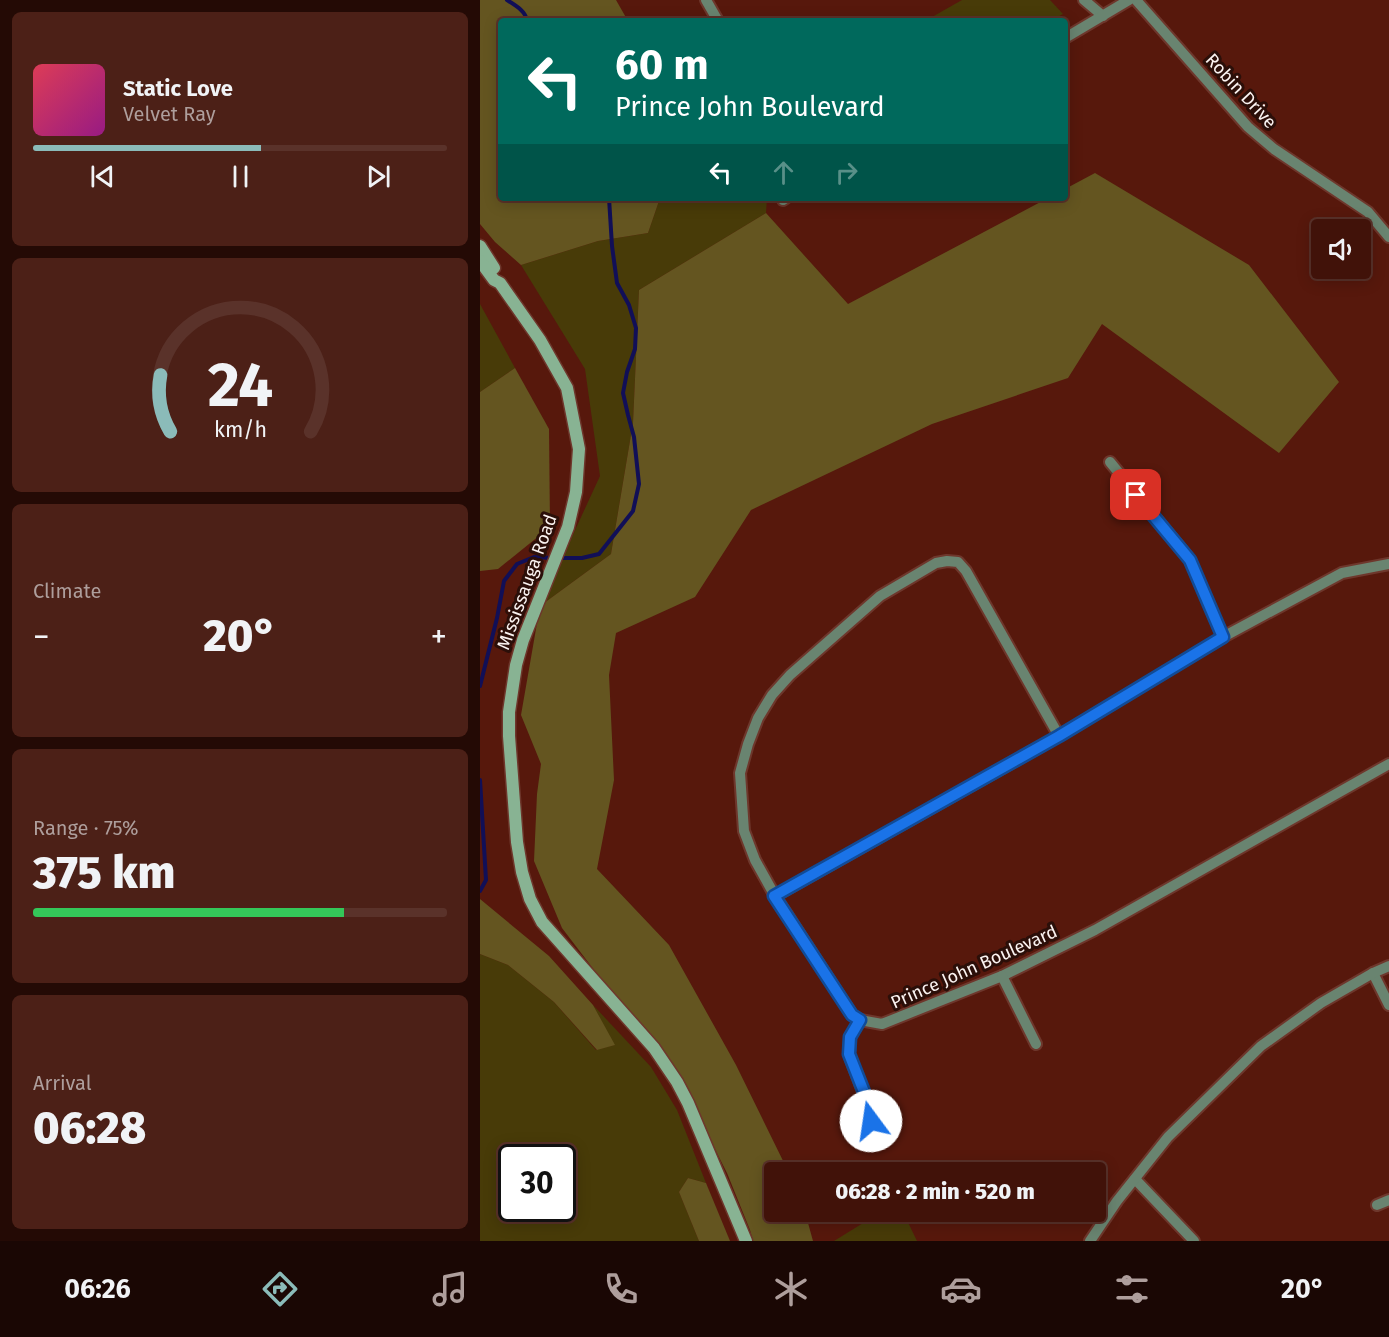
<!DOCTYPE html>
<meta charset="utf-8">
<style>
:root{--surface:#411209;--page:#4c2017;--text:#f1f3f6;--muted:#ae9e9c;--line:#5a322a;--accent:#8bbbb9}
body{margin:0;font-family:"Fira Sans",sans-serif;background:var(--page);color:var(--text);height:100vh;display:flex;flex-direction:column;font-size:22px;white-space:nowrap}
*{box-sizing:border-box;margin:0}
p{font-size:20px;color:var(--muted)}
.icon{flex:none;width:33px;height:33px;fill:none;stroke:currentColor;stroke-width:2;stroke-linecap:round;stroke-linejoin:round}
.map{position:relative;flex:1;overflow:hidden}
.drawer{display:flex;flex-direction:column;gap:12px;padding:12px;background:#240a05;width:480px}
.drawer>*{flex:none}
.banner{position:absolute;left:18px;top:18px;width:570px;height:183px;border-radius:6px;box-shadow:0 3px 15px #0003,0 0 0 2px var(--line);background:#00695c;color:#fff;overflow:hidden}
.tools{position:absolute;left:831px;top:219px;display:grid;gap:12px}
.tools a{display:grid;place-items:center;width:60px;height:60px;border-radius:6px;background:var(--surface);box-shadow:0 3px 15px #0003,0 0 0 2px var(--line);font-size:30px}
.speed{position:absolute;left:18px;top:1144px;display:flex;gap:12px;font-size:30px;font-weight:700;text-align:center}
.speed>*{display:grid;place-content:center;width:78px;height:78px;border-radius:50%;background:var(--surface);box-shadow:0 3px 15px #0003,0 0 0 2px var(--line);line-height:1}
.speed .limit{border:3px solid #111;border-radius:9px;background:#fff;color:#111}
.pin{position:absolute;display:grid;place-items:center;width:51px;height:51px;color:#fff;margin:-26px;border-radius:12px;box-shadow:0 3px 9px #0006}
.me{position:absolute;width:66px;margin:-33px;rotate:346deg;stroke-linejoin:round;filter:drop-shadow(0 0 4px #0008)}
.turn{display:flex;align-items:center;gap:21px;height:126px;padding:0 18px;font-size:27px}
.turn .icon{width:78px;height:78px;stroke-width:2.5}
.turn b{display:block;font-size:42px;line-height:51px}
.lanes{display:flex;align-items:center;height:57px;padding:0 18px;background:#0003;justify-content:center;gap:30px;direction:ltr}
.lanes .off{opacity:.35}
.big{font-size:45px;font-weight:800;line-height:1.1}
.drawer .widget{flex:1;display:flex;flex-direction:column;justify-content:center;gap:9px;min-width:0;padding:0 21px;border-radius:9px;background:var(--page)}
.drawer .dial{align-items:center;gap:0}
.dial svg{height:156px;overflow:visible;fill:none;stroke:var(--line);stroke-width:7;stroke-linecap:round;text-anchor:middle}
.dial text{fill:var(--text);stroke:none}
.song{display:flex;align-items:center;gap:18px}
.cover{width:72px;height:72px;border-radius:9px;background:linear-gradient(135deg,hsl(350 70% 55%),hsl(310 70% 35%))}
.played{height:6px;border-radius:3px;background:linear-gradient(90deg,var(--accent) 55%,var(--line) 55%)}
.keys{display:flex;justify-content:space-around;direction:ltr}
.heat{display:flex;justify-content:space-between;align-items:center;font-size:33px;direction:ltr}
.charge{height:9px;border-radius:4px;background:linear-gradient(90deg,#34c759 75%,var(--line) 0)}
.trip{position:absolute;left:284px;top:1162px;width:342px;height:60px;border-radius:6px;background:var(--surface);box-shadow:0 3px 15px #0003,0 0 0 2px var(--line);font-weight:800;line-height:60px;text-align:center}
.dock{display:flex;height:96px;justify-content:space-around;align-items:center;background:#1a0704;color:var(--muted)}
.dock .icon{width:42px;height:42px}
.dock .current{color:var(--accent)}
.dock b{font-size:27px;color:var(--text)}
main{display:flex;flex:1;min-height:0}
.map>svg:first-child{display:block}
.green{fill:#483b08;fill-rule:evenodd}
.forest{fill:#645520}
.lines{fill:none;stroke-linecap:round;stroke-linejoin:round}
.stream{stroke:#110f57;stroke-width:4}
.street-casing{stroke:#6e372c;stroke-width:14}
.secondary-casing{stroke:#6e372c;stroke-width:15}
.street{stroke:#698470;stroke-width:10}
.secondary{stroke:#88b393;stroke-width:12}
.route-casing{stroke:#114b97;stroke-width:15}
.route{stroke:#1a73e8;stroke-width:10}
.labels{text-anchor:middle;stroke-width:6;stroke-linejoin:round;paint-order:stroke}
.street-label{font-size:18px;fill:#fbf3f1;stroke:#2b0f09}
</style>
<main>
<section class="drawer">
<div class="widget">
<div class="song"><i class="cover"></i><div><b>Static Love</b><p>Velvet Ray</p></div></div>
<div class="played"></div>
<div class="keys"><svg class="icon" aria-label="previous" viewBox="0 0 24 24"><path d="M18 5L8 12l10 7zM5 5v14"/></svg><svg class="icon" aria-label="pause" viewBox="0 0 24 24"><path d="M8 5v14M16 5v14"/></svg><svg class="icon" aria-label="next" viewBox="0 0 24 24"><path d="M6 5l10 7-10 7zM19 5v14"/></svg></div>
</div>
<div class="widget dial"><svg viewBox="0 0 100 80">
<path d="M14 69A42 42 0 1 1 86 69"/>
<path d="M14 69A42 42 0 0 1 9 40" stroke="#8bbbb9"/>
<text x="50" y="56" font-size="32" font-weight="700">24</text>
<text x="50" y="72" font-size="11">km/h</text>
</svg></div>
<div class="widget"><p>Climate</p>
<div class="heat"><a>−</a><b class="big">20°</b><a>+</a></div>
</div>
<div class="widget"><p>Range · 75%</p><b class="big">375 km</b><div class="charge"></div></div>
<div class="widget"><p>Arrival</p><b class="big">06:28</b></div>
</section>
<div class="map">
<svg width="909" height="1241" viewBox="0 0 909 1241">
<rect width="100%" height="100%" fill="#57180c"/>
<!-- green -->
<g class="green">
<polygon points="482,0 570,0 583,14 570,21 445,21"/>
<polygon points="180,198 287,198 286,213 159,290 153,423 131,554 60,606 120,476 105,369 41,265 118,241 168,233"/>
<polygon points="0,304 35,368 0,392"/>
<path d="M0,954L28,965L74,1002L116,1050L134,1045L113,1005L171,1067L197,1110L226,1183L208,1178L199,1192L219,1241H0ZM32,1158H82V1209H32Z"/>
<polygon points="401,1212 423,1212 437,1241 354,1241"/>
</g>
<!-- forest -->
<g class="forest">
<polygon points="0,0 136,0 148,21 21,21 21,198 180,198 168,233 118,241 41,265 15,242 0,224"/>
<polygon points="615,173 769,265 859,382 799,453 622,324 588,378 452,424 271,510 215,597 136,633 129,675 134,780 117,869 189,945 256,1065 309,1173 294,1173 294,1212 325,1212 333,1241 273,1241 270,1230 247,1173 190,1060 124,983 82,928 54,861 57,794 61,764 41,715 60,606 131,554 153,423 159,290 286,213 368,304 568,198 585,198 585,189"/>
<polygon points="35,368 69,429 70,527 18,569 0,571 0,392"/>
<polygon points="0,899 69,956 113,1005 135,1045 117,1050 74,1002 28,965 0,954"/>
<polygon points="208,1178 226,1183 250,1241 219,1241 199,1192"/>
</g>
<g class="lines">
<!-- stream -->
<g class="stream">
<path d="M27,0C35,5 46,11 47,21"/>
<polyline points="80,558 102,558 119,554 153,511 159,484 154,437 148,415 143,393 147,372 155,349 156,328 149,305 137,283 132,246 129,198"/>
<polyline points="0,686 17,618 24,581 37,564 54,557 72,558"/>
<polyline points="0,780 6,880 0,891"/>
</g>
<defs>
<g id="street">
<polyline points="226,0 238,21"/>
<polyline points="604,0 623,16"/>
<polyline points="656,0 768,127 794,149 888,212 909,237"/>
<polyline points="585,38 649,0"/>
<polyline points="303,200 306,198"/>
<polyline points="630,462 710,560 743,637"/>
<polyline points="579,736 486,571 478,562 467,561 456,563 400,596 310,675 292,695 278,718 268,744 260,773 264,831 275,860 295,896 372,1015 380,1020 402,1024 522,976 615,930 909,764"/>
<polyline points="295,896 579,736 743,637 862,573 909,564"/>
<polyline points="893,973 909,1005"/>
<polyline points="522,976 556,1044"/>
<polyline points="380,1020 370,1037 369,1054 385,1097 391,1121"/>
<polyline points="655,1179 714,1241"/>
<polyline points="897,1205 909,1200"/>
<polyline points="610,1241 637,1201 688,1137 781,1046 841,1003 893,973 909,966"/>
</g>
<g id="secondary">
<polyline points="0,246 14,268"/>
<polyline points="0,261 14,280 20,283 60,340 87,388 99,449 96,492 88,527 43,640 36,665 29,712 29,736 37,842 42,872 50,899 62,922 174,1048 197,1082 208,1103 266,1241"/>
</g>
</defs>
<!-- street casing -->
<use href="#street" class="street-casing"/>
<!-- secondary casing -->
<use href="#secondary" class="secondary-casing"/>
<!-- street -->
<use href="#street" class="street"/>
<!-- secondary -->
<use href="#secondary" class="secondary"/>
</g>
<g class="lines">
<defs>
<polyline id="route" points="391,1121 386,1097 369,1054 370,1037 380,1020 372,1015 294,896 579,736 743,637 710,560 656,495"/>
</defs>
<!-- route casing -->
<use href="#route" class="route-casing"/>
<!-- route -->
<use href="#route" class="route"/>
</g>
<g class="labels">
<!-- street labels -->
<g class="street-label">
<text transform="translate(761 91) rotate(47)" y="6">Robin Drive</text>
<text transform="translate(47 582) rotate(-70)" y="6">Mississauga Road</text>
<text transform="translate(494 967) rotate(-24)" y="6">Prince John Boulevard</text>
</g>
</g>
</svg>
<div class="tools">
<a><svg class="icon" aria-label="sound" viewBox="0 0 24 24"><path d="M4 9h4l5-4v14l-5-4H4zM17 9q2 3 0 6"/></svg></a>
</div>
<div class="speed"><div class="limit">30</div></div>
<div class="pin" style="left:656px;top:495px;background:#d93025"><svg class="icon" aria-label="arrive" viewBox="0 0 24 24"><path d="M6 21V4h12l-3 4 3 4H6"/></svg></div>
<svg class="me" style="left:391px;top:1121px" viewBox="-20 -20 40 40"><circle r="19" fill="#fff"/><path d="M0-13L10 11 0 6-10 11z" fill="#1a73e8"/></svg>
<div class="trip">06:28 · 2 min · 520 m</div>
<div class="banner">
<div class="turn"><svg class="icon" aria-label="left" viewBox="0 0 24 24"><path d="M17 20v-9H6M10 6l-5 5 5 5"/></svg><div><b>60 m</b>Prince John Boulevard</div></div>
<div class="lanes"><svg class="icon" aria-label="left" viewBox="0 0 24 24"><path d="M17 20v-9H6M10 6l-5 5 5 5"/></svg><svg class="icon off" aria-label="ahead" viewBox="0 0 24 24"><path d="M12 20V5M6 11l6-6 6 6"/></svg><svg class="icon off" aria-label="right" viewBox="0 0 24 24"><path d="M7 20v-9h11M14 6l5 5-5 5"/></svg></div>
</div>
</div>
</main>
<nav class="dock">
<b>06:26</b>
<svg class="icon current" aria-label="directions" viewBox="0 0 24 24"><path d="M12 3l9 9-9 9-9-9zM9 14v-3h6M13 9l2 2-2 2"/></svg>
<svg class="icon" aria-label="music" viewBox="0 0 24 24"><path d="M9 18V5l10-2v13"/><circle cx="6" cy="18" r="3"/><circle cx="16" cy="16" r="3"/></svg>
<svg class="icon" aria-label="phone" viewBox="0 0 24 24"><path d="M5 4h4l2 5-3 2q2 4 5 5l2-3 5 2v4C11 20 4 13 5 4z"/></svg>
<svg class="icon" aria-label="climate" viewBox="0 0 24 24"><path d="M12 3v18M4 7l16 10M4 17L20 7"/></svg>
<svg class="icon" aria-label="car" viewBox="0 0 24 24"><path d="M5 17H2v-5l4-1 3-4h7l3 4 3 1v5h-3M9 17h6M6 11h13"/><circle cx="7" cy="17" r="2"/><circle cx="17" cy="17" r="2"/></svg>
<svg class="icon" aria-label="filters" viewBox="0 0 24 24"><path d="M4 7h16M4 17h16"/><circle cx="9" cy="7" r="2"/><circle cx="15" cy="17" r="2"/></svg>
<b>20°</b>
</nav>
